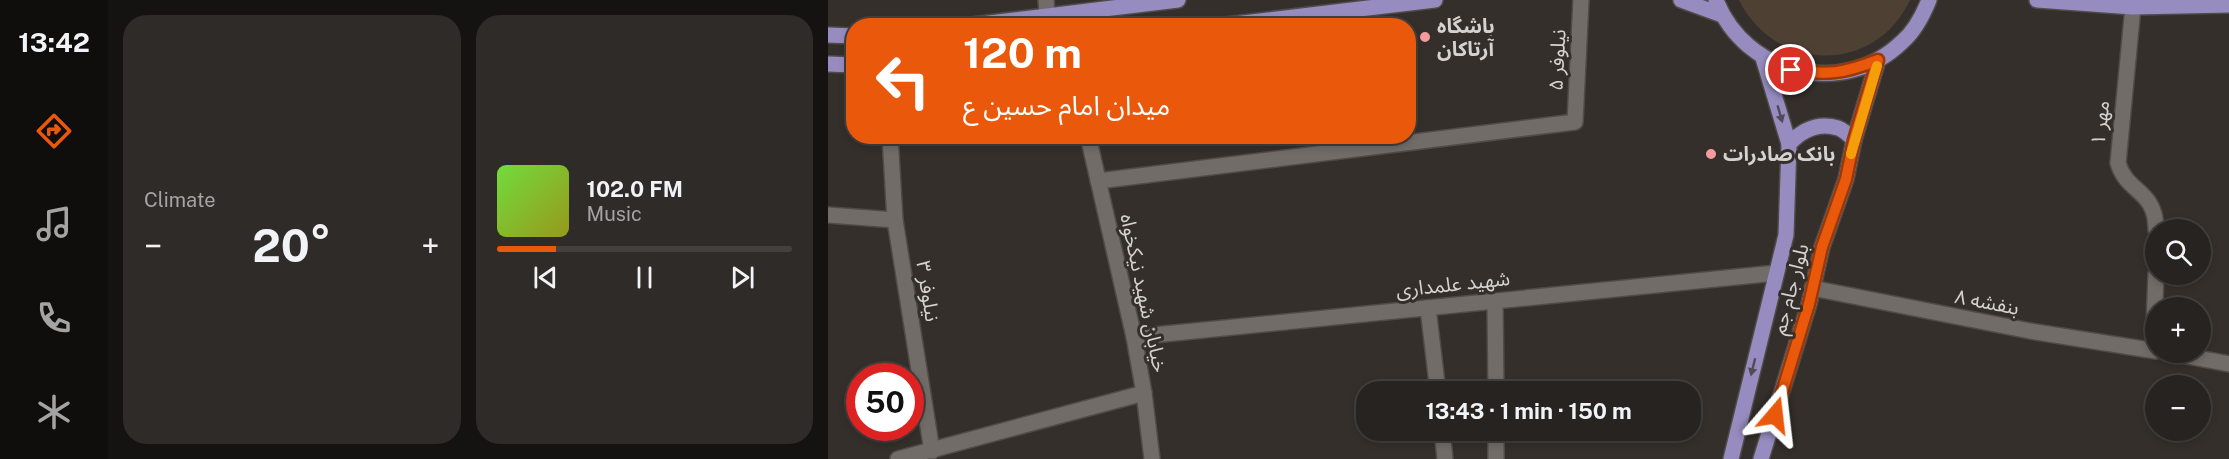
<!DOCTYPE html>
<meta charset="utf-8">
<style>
:root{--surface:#272320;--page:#2f2b29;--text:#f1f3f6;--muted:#a4a4a5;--line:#43403e;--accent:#ea580c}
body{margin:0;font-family:"Public Sans","Noto Sans Arabic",sans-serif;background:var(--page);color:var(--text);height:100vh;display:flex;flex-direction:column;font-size:22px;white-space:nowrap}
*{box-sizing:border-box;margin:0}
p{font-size:20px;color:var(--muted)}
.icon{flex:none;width:33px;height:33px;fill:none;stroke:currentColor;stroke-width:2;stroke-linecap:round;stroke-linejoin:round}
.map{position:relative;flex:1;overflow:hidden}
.side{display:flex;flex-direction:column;gap:15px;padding:15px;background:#151312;width:720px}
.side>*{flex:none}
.banner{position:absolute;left:18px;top:18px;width:570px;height:126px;border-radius:24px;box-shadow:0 3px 9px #0003,0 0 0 2px var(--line);background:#ea580c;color:#fff;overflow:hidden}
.buttons{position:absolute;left:1317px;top:219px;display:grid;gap:12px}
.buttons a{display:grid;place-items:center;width:66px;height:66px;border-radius:50%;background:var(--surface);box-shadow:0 3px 9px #0003,0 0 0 2px var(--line);font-size:30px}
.speed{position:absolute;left:18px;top:363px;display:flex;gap:12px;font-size:30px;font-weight:700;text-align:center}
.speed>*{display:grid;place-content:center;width:78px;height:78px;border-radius:50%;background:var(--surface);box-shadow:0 3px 9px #0003,0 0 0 2px var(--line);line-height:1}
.speed .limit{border:9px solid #d22;background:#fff;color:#111}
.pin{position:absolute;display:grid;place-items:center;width:51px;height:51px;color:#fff;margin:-26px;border:3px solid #fff;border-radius:50%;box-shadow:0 2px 6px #0007}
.me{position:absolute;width:66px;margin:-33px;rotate:17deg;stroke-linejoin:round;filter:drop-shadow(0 0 4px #0008)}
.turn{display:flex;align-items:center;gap:21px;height:126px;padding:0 18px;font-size:27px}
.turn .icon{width:78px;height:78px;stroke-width:2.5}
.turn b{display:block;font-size:42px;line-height:51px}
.big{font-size:45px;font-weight:700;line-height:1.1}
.side .tile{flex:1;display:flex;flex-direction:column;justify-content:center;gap:9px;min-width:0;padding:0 21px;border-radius:24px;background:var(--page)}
.song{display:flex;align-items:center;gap:18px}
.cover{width:72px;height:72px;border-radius:9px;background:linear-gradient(135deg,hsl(100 70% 55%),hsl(60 70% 35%))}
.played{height:6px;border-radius:3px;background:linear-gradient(90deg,var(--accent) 20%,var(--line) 20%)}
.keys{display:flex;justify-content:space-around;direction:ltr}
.heat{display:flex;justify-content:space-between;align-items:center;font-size:33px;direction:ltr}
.side .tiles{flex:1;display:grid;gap:15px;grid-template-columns:repeat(2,1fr)}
.trip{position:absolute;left:528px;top:381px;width:345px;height:60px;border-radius:24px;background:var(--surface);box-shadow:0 3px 9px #0003,0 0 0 2px var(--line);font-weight:700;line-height:60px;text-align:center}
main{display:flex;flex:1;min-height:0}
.menu{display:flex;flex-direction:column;width:108px;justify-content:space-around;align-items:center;background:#100e0d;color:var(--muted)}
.menu .icon{width:42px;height:42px}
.menu .active{color:var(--accent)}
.menu b{font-size:27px;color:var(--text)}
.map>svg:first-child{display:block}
.green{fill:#4f4034}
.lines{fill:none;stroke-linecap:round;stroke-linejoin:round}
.minor-casing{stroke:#4f4b48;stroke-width:18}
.major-casing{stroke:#4f4b48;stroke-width:18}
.minor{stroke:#716c68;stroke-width:15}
.major{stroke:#978cbf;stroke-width:15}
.oneway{fill:#524b57}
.route-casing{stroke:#983908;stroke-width:15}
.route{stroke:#ea580c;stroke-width:10}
.slow{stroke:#f59e0b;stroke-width:10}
.poi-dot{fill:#f59b9d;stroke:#342f2b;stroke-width:2}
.labels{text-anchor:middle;stroke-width:6;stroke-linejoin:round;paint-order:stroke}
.poi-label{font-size:20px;font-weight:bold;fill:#d5d2cf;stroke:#342f2b;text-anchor:start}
.street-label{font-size:20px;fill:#d5d2cf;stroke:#342f2b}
</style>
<main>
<nav class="menu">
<b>13:42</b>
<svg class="icon active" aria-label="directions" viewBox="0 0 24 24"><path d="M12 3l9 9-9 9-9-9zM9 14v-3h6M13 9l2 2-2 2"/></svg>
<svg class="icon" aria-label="music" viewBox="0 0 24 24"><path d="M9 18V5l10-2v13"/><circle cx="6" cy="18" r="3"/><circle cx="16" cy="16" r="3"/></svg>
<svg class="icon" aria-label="phone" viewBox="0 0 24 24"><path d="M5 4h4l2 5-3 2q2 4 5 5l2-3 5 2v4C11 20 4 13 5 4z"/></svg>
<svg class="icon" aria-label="climate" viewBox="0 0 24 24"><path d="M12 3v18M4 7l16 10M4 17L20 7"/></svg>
</nav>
<section class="side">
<div class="tiles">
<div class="tile"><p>Climate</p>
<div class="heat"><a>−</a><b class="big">20°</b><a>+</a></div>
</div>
<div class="tile">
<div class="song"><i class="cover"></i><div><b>102.0 FM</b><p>Music</p></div></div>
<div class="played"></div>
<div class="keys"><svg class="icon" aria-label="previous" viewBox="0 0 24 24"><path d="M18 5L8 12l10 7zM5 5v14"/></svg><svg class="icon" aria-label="pause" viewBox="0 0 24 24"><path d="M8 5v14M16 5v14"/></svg><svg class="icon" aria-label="next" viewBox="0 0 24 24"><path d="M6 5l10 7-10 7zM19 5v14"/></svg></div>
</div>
</div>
</section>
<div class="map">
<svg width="1401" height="459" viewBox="0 0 1401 459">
<rect width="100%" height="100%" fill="#342f2b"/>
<!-- green -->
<path class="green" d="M911,0H1082C1047,75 947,73 911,0Z"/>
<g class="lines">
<defs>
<g id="minor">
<polyline points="218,0 219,15"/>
<path d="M1305,7L1290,163C1299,194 1328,189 1328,230"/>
<polyline points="62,136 67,220 104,451"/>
<polyline points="260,136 306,337 316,393 324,459"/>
<polyline points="270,181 747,122 753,0"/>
<polyline points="0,215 67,220"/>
<polyline points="984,288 1202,331 1328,351"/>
<polyline points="667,301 668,392"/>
<polyline points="600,308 610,392"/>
<polyline points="306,337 948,273"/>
<polyline points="1325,350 1328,274"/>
<polyline points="1338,352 1401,364"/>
<polyline points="614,430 617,459"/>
<polyline points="668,430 668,459"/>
<polyline points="70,459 316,393"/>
</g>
<g id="major">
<polyline points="853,0 894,15"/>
<path d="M888,0C917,75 1015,99 1074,42C1087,31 1095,15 1101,0"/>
<polyline points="1209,0 1305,7 1401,5"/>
<polyline points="136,26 350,0"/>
<polyline points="389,26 607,0"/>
<polyline points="0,35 26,36"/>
<polyline points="0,64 26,65"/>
<path d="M961,144C974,130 990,122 1010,128C1016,130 1022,136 1026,140"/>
<polyline points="903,459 958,235 961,144 935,58"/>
<polyline points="933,459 981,304 994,247 1018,179 1026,140 1050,60"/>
</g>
</defs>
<!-- minor casing -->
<use href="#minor" class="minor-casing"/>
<!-- major casing -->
<use href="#major" class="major-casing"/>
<!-- minor -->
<use href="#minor" class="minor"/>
<!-- major -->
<use href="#major" class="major"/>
</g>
<!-- one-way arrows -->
<defs><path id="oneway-solid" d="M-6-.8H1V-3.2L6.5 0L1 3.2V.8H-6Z" transform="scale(1.5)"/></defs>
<g class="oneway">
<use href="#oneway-solid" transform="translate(952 114) rotate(74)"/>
<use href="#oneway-solid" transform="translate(925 367) rotate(104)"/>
</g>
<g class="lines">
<defs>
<path id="route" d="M947,415L981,304L994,247L1018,179L1026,140L1050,60C1014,74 1001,75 963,70"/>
</defs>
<!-- route casing -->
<use href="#route" class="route-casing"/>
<!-- route -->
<use href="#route" class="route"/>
<!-- slow -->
<polyline class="slow" points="1023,154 1049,66"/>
</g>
<!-- markers -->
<g class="poi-dot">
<circle cx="597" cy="37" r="6"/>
<circle cx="883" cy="154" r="6"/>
</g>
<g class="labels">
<!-- poi labels -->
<g class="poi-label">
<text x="609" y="33">باشگاه<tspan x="609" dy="23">آرتاکان</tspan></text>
<text x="895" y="161">بانک صادرات</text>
</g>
<!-- street labels -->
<g class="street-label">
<text transform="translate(729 60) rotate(-87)" y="7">نیلوفر ۵</text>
<text transform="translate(1272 123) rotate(-84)" y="7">مهر ۱</text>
<text transform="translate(625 284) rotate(-6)" y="7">شهید علمداری</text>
<text transform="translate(962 289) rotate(-75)" y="7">بلوار جام جم</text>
<text transform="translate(100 291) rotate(81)" y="7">نیلوفر ۳</text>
<text transform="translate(316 293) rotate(78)" y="7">خیابان شهید نیکخواه</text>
<text transform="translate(1159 302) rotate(11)" y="7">بنفشه ۸</text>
</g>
</g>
</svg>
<div class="buttons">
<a><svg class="icon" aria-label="search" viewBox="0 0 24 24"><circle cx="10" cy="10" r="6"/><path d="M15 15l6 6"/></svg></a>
<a>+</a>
<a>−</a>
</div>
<div class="speed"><div class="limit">50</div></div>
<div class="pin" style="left:963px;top:70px;background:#d93025"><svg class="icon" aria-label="arrive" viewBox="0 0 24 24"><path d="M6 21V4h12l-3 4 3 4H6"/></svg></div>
<svg class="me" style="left:947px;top:415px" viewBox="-20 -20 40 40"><path d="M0-17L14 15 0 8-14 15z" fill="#ea580c" stroke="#fff" stroke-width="4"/></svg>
<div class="trip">13:43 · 1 min · 150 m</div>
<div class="banner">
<div class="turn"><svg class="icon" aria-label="left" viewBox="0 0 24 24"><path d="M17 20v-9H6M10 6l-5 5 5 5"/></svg><div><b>120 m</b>میدان امام حسین ع</div></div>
</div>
</div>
</main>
